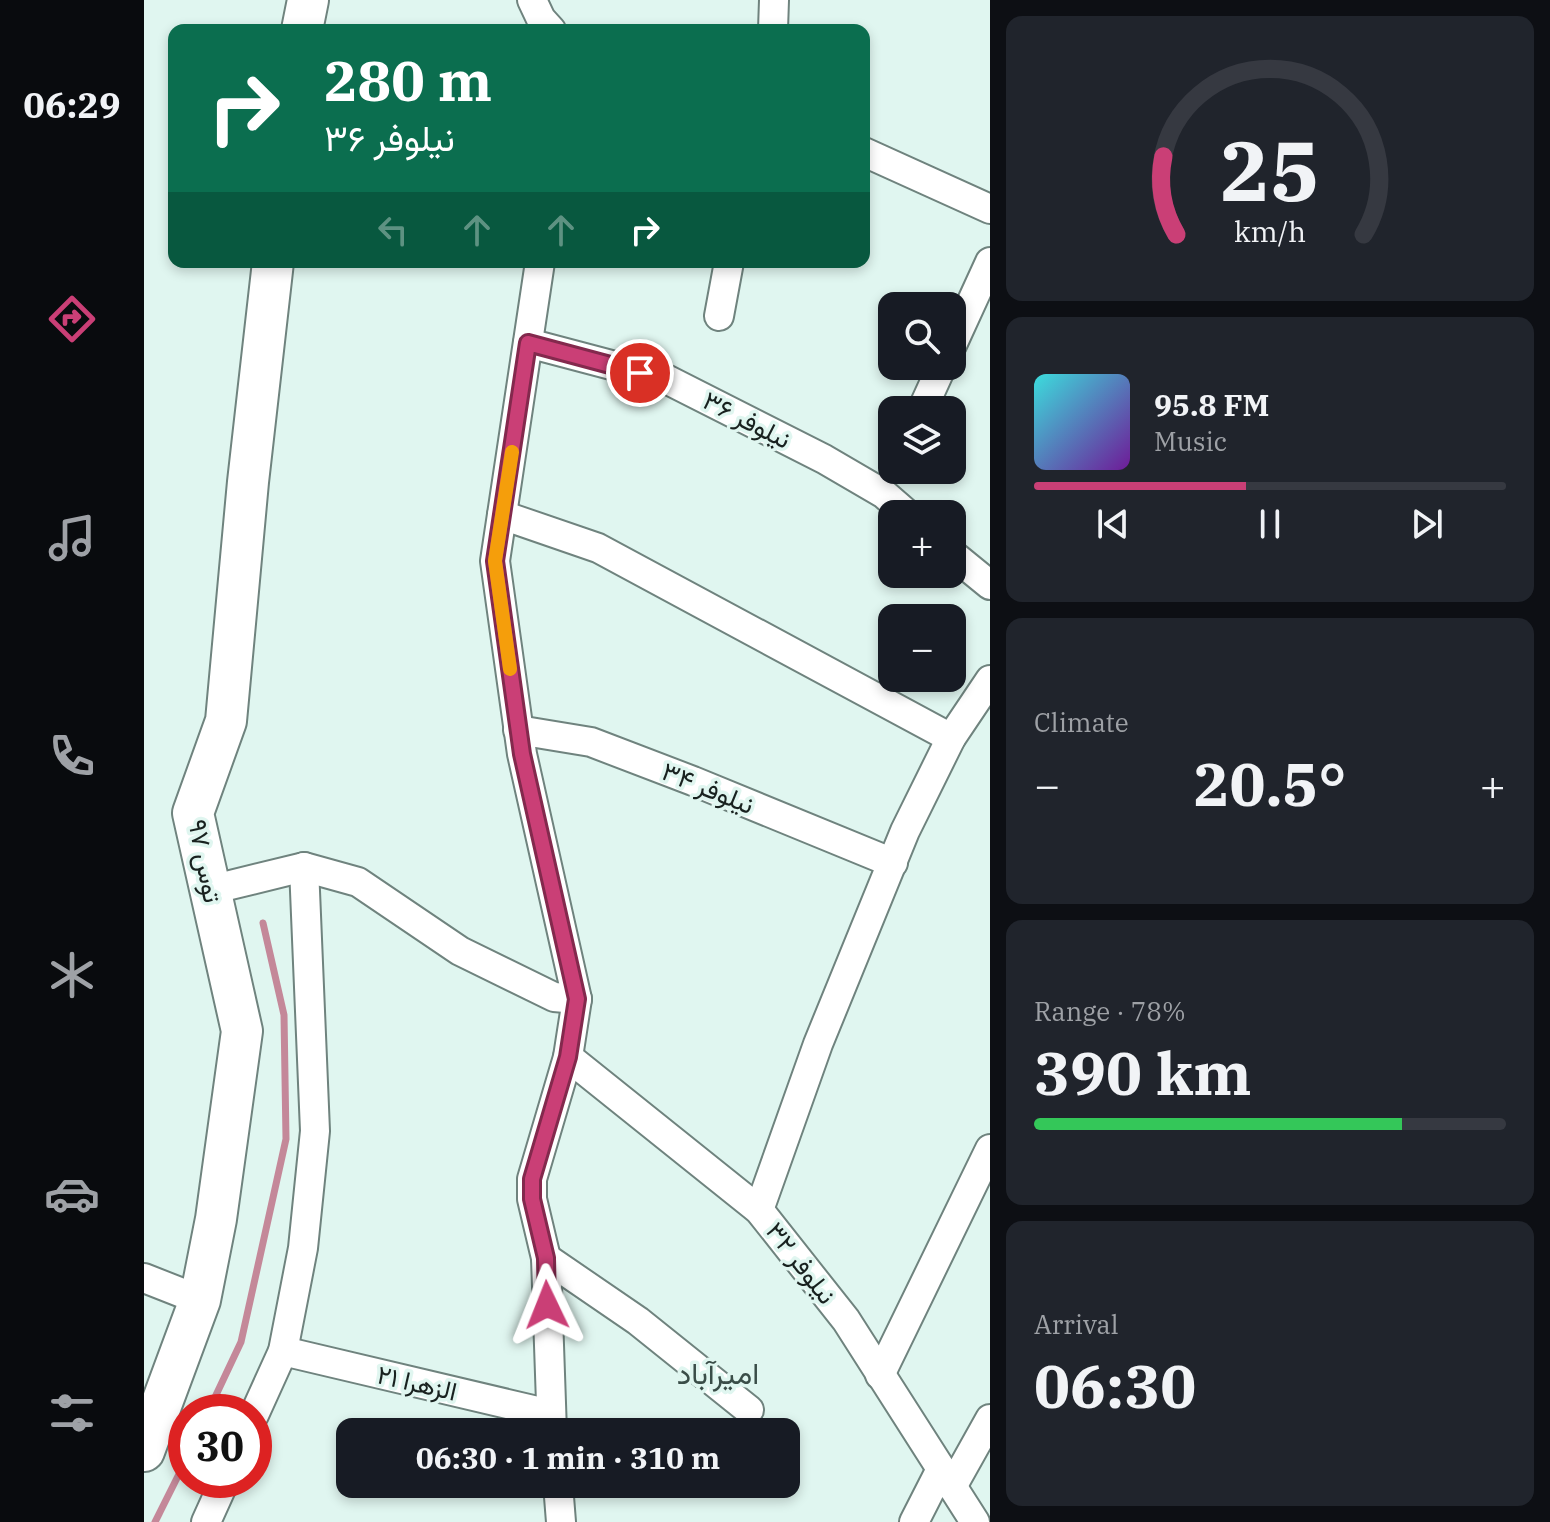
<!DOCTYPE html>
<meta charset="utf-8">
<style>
:root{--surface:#171b24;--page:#20242c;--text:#f1f3f6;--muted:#9ea1a6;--line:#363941;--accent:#ca3f76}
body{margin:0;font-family:"IBM Plex Serif",Vazirmatn,serif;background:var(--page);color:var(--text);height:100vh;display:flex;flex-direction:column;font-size:30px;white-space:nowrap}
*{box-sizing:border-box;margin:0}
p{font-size:26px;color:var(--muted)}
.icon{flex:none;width:44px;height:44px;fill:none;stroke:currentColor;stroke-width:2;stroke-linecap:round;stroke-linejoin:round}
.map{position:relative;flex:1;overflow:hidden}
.drawer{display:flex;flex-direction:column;gap:16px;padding:16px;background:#0d0f14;width:560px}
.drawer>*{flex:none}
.hud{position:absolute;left:24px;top:24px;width:702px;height:244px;border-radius:16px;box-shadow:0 4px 12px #0003;background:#0b6e4f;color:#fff;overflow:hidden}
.controls{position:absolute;left:734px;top:292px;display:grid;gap:16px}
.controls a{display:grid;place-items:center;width:88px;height:88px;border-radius:16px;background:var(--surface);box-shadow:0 4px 12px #0003;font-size:40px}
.speed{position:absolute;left:24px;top:1394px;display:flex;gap:16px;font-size:40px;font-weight:700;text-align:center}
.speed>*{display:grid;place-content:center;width:104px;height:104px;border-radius:50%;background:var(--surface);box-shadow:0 4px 12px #0003;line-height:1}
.speed .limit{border:12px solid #d22;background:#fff;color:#111}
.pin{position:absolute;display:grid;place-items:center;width:68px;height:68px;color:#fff;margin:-34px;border:4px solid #fff;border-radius:50%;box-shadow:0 2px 8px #0007}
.me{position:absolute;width:88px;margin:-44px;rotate:358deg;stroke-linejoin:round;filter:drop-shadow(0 0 6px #0008)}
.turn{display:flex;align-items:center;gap:28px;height:168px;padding:0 24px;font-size:36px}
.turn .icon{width:104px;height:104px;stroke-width:2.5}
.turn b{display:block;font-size:56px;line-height:68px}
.lanes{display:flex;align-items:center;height:76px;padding:0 24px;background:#0003;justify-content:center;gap:40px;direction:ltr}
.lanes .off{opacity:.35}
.big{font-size:60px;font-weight:800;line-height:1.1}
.drawer .card{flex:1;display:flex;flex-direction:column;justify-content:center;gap:12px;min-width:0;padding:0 28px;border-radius:16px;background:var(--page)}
.drawer .dial{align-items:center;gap:0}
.dial svg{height:208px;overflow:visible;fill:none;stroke:var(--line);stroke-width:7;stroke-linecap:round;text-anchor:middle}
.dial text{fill:var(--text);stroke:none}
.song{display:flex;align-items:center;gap:24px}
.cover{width:96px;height:96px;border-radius:12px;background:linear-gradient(135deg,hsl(180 70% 55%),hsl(280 70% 35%))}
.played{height:8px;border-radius:4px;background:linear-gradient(90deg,var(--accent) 45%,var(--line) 45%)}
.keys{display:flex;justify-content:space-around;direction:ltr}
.heat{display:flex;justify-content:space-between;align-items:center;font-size:44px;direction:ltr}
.charge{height:12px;border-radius:6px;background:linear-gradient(90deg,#34c759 78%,var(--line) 0)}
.trip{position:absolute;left:192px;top:1418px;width:464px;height:80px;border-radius:16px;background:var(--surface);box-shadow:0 4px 12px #0003;font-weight:800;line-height:80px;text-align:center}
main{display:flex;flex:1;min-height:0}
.tabs{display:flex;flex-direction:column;width:144px;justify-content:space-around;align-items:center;background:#090b0e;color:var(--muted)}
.tabs .icon{width:56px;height:56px}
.tabs .current{color:var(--accent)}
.tabs b{font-size:36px;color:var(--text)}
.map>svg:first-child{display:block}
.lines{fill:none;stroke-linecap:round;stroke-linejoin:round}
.stream{stroke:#c48899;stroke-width:7}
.street-casing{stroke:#6f837e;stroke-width:32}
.secondary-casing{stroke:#6f837e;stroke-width:44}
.street{stroke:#fff;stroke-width:28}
.secondary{stroke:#fff;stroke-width:40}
.route-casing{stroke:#83294d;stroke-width:20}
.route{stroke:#ca3f76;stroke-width:14}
.slow{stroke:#f59e0b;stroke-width:14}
.labels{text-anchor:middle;stroke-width:7;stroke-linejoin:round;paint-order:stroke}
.street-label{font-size:26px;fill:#18211f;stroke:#e0f6f0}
.quarter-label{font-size:30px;fill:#3a4d48;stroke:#e0f6f0}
</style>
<main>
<nav class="tabs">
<b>06:29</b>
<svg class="icon current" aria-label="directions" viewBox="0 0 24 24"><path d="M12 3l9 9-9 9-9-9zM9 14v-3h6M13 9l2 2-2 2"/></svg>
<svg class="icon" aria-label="music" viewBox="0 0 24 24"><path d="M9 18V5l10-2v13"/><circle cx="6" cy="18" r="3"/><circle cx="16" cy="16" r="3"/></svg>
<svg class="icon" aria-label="phone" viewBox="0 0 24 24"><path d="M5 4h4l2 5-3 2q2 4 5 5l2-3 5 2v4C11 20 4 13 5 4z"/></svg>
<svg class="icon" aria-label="climate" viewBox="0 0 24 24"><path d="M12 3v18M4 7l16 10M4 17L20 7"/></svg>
<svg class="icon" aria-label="car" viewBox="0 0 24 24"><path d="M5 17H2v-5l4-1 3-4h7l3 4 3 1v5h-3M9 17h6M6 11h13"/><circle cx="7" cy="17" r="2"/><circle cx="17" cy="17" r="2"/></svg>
<svg class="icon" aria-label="filters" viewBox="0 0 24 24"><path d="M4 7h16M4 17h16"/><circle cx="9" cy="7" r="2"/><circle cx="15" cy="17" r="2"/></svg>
</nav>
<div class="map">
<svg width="846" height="1522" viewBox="0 0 846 1522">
<rect width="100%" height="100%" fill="#e0f6f0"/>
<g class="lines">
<!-- stream -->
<g class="stream">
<polyline points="64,1412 97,1342 142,1139 140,1015 119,923"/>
<polyline points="11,1522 42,1460"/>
</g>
<defs>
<g id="street">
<polyline points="388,0 397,19 407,30"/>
<polyline points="629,30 630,0"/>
<polyline points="720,152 846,209"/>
<polyline points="396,262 351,561 378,754 433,999 424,1057 388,1179 388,1199 402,1258 408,1432"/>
<polyline points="575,316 585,262"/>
<polyline points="384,343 524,380 680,459 740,494 763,514"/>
<polyline points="808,345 846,262"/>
<polyline points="778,410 798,366"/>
<polyline points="358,515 454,548 807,738"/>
<polyline points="808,554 846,585"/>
<polyline points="374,730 447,742 549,781 749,863"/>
<polyline points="66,890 160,867 214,882 316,951 410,997 433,999"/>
<polyline points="424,1057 615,1210 702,1320 831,1522"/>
<polyline points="615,1210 674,1044 761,831 807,738 846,680"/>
<polyline points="402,1258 494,1321 605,1410"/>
<polyline points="0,1278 56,1300"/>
<polyline points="139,1351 406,1414"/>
<polyline points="736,1375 846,1149"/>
<polyline points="110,1415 139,1351 159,1248 171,1131 160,867"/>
<polyline points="414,1484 417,1522"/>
<polyline points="808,1487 846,1419"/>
<polyline points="62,1522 81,1480"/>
<polyline points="770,1522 797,1469"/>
</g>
<g id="secondary">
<polyline points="158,30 164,0"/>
<polyline points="0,1451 56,1300 72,1219 98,1031 49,813 82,721 104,482 129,262"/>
</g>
</defs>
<!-- street casing -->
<use href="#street" class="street-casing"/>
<!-- secondary casing -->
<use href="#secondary" class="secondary-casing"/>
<!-- street -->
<use href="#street" class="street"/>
<!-- secondary -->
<use href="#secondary" class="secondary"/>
</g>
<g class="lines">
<defs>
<polyline id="route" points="403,1305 402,1258 388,1199 388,1179 424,1057 433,999 378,754 351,561 384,343 496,373"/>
</defs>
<!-- route casing -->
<use href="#route" class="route-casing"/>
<!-- route -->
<use href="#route" class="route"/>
<!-- slow -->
<polyline class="slow" points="366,669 351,561 368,452"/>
</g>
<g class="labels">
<!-- street labels -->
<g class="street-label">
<text transform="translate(603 420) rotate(27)" y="9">نیلوفر ۳۶</text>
<text transform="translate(564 788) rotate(22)" y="9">نیلوفر ۳۴</text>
<text transform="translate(61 861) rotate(79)" y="9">توس ۹۷</text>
<text transform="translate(657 1263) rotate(52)" y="9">نیلوفر ۳۲</text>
<text transform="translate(273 1383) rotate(13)" y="9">الزهرا ۲۱</text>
</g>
<!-- quarter labels -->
<g class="quarter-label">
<text x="574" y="1384">امیرآباد</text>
</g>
</g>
</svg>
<div class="controls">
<a><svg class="icon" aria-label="search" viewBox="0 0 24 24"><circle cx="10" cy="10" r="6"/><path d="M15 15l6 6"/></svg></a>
<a><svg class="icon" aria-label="layers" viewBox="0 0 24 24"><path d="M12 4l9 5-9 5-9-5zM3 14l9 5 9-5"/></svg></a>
<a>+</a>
<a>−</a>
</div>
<div class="speed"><div class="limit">30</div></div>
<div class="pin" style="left:496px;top:373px;background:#d93025"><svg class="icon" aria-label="arrive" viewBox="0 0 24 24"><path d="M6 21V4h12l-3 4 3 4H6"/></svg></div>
<svg class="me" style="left:403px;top:1305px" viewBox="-20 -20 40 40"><path d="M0-17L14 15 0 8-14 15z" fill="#ca3f76" stroke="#fff" stroke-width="4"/></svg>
<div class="trip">06:30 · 1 min · 310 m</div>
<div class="hud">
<div class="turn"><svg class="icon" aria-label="right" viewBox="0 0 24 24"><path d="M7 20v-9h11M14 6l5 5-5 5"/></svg><div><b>280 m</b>نیلوفر ۳۶</div></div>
<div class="lanes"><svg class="icon off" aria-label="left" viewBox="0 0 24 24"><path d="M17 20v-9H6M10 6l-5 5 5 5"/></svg><svg class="icon off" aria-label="ahead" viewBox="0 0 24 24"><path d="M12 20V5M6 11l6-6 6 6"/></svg><svg class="icon off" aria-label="ahead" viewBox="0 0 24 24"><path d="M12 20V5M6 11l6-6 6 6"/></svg><svg class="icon" aria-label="right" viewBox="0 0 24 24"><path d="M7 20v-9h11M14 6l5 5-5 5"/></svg></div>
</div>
</div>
<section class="drawer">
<div class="card dial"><svg viewBox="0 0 100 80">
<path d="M14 69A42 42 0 1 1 86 69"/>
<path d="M14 69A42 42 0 0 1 9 39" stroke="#ca3f76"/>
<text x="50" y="56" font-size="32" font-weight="700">25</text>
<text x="50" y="72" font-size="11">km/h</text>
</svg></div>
<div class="card">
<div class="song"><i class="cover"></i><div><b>95.8 FM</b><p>Music</p></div></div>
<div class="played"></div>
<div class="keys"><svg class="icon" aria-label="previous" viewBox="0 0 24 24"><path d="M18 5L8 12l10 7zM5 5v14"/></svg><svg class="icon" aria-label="pause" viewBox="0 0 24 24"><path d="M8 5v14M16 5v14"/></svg><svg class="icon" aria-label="next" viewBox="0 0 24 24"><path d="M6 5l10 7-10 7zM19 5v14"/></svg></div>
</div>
<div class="card"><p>Climate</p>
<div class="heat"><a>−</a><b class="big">20.5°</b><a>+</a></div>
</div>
<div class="card"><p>Range · 78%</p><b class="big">390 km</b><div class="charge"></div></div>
<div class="card"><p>Arrival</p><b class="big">06:30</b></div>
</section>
</main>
